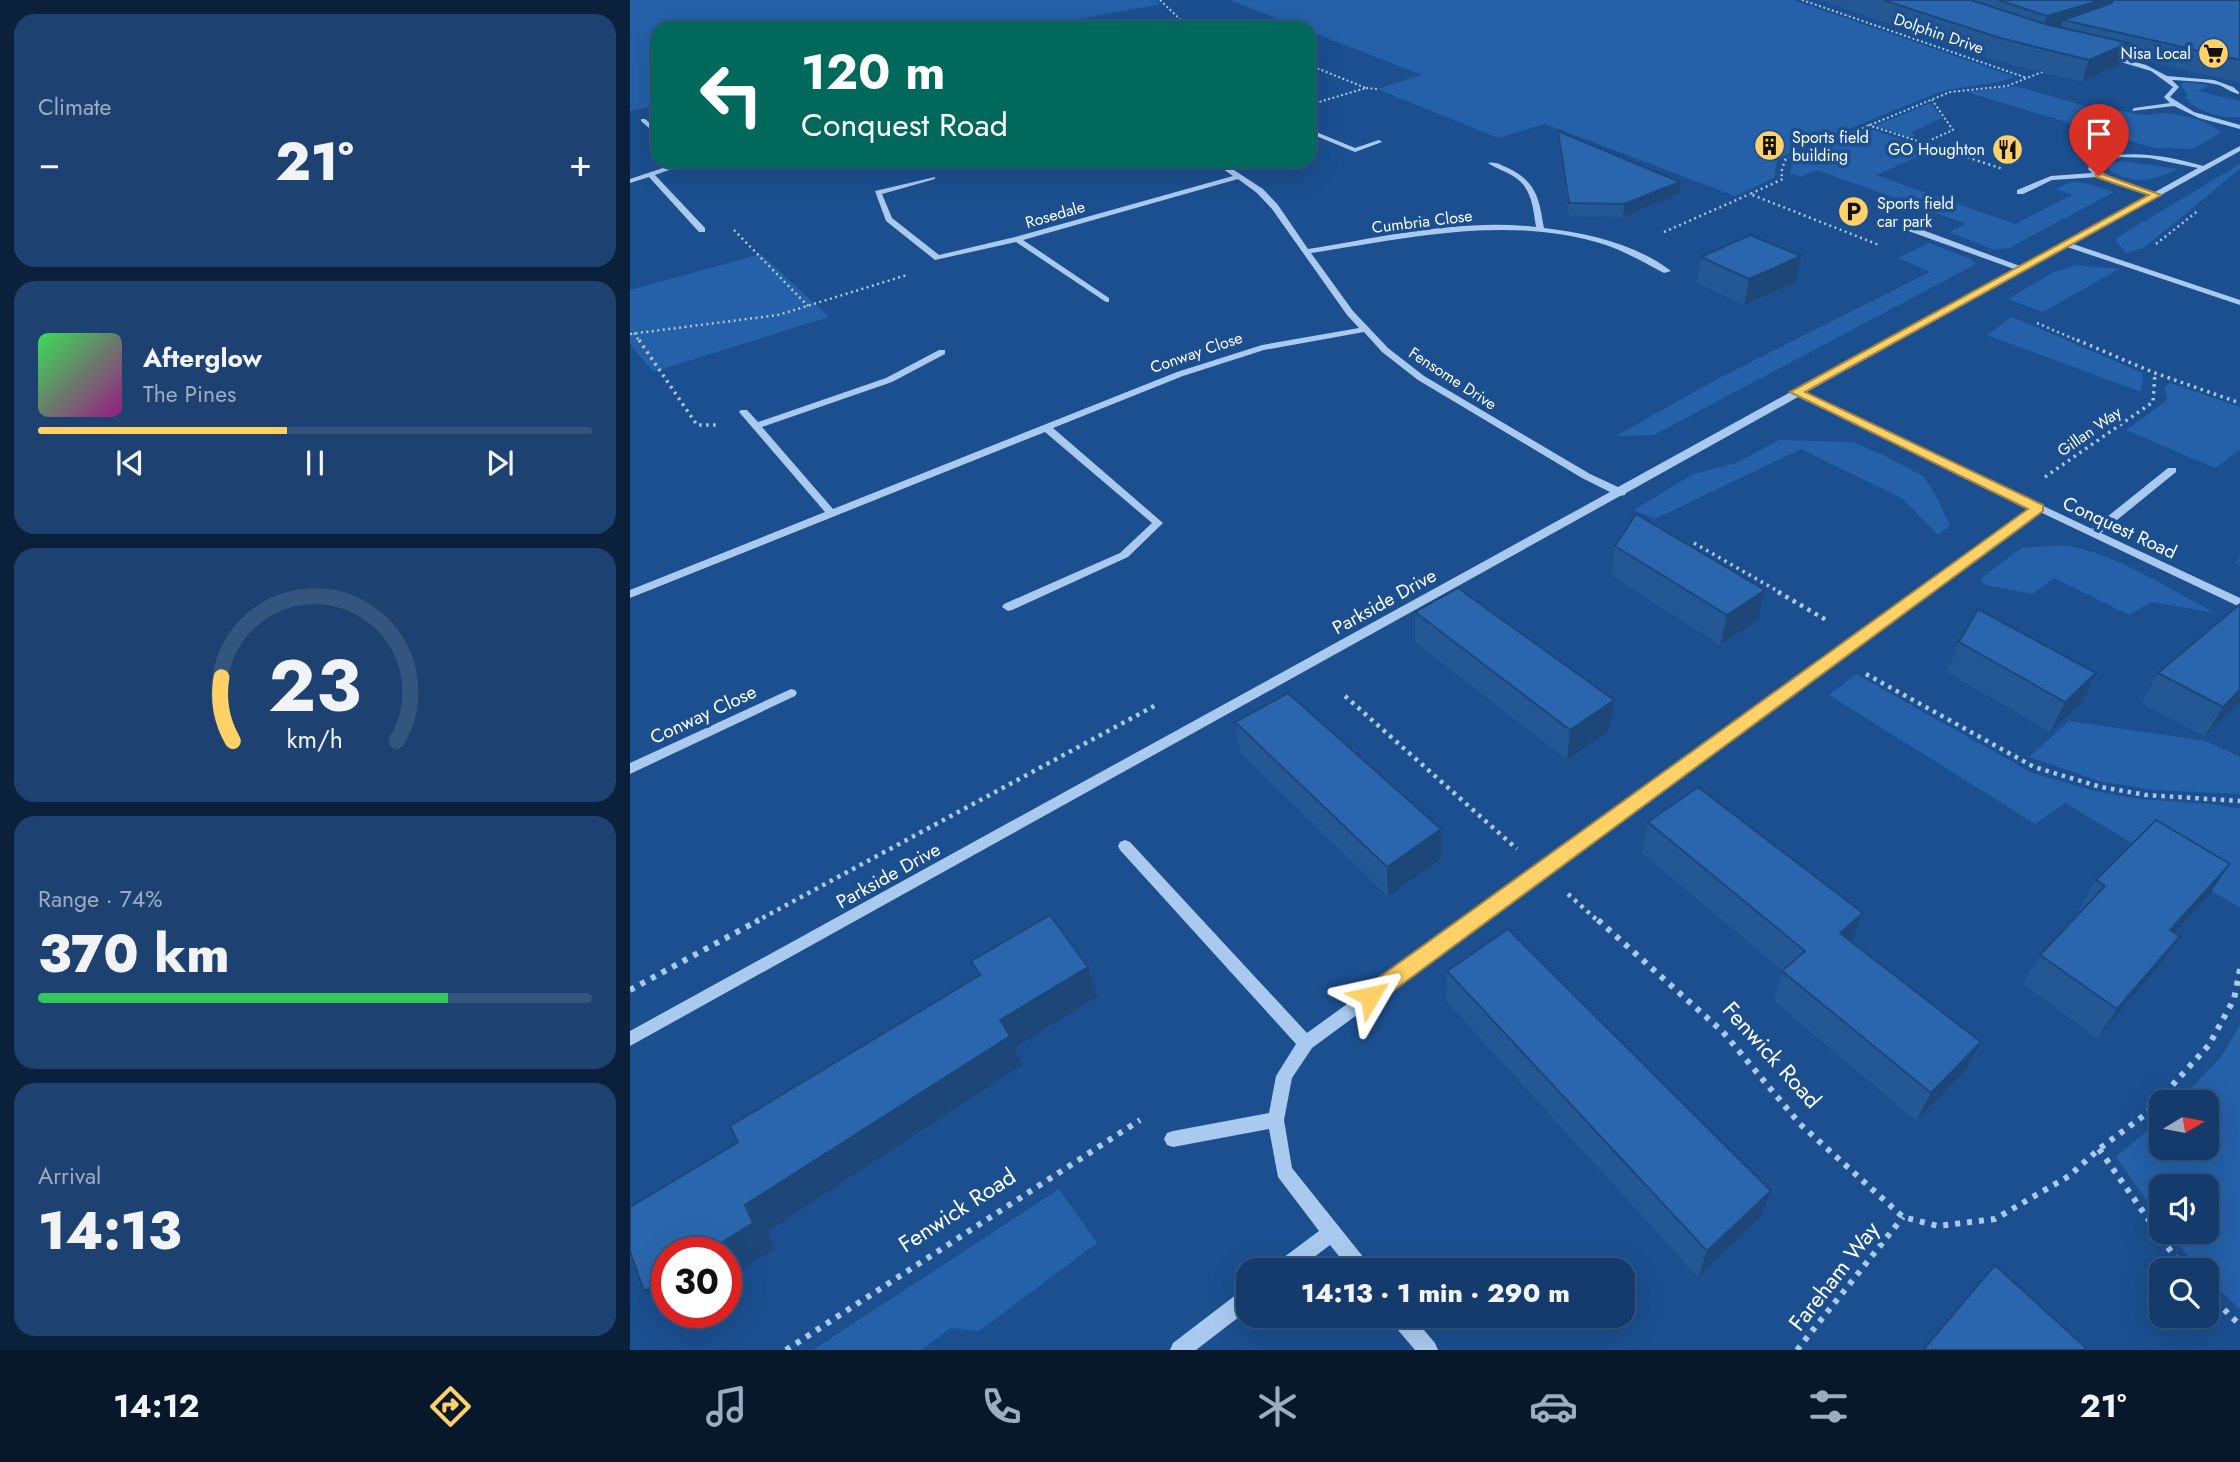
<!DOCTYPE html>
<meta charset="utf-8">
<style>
:root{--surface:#143b6b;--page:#1d4271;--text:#f1f3f6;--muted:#9dadc1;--line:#33557e;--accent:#ffd166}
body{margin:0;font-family:Jost,sans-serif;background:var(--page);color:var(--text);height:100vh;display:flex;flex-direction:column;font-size:26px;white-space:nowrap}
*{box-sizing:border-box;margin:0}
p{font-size:23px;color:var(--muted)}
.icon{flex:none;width:38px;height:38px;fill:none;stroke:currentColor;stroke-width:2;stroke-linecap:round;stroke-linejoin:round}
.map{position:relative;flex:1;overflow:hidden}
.drawer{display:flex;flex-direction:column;gap:14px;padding:14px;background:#0b203b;width:630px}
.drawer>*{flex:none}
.hud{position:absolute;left:21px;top:21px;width:665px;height:147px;border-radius:21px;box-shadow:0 7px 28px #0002,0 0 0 2px var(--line);background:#00695c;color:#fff;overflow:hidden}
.needle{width:46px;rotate:80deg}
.buttons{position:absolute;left:1519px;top:1090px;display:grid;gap:14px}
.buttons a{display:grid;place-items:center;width:70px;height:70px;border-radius:14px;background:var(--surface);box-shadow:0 7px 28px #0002,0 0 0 2px var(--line);font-size:35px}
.speed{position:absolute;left:21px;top:1237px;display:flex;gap:14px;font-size:35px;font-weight:700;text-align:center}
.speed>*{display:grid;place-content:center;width:91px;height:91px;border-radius:50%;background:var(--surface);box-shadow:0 7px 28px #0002,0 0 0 2px var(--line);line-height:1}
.speed .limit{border:10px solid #d22;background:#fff;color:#111}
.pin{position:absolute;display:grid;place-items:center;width:60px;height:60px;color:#fff;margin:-72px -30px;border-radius:50% 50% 50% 0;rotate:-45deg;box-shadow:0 0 7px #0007}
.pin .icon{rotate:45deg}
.me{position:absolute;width:77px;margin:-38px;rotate:54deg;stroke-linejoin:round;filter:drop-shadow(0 0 5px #0008)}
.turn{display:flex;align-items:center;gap:24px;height:147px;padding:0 35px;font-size:32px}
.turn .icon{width:91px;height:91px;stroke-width:2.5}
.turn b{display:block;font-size:49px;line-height:60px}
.big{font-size:52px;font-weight:800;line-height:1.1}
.drawer .tile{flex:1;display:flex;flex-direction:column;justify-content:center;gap:10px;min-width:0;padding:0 24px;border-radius:21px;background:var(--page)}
.drawer .dial{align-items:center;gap:0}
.dial svg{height:182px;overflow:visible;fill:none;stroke:var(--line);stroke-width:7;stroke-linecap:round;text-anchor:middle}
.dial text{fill:var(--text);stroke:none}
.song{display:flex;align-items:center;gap:21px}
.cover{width:84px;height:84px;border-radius:10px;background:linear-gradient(135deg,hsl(130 70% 55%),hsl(310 70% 35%))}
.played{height:7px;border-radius:4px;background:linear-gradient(90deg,var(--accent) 45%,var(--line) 45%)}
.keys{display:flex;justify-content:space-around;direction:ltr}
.heat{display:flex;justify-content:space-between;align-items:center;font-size:38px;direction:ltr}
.charge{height:10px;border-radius:5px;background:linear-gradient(90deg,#34c759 74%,var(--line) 0)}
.trip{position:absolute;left:606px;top:1258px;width:399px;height:70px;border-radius:21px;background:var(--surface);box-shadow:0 7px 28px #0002,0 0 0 2px var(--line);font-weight:800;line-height:70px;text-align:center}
.tabs{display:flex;height:112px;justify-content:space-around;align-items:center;background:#08182b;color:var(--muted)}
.tabs .icon{width:49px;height:49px}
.tabs .selected{color:var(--accent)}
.tabs b{font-size:32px;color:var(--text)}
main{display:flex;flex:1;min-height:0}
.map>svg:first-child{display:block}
.green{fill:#2461a8}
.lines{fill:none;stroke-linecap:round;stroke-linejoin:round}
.path-far4{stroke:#a9c9ee;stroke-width:2;stroke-dasharray:2 2.5;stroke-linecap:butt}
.path-far3{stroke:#a9c9ee;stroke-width:2.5;stroke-dasharray:2 3.5;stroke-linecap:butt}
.path-far2{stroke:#a9c9ee;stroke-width:3.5;stroke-dasharray:2.5 4.5;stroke-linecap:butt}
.path-far1{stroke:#a9c9ee;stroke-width:4.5;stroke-dasharray:3.5 5;stroke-linecap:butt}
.path{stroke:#a9c9ee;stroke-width:6;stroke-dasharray:5 7;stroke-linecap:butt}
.minor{fill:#a9c9ee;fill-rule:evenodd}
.wall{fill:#245895}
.shaded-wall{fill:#1d4779}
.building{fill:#2a66ad;stroke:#1d4779;stroke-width:2}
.route{fill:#ffd166;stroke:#a68842;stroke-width:2}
.labels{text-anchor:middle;stroke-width:7;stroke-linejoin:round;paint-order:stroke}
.far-street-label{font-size:16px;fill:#fff;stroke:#1b4f8f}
.far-poi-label{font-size:16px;fill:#fff;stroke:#1b4f8f;text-anchor:end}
.street-label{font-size:19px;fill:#fff;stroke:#1b4f8f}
.near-street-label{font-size:23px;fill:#fff;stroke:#1b4f8f}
</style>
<main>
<section class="drawer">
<div class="tile"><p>Climate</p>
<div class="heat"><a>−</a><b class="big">21°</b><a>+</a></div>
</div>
<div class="tile">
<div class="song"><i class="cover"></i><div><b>Afterglow</b><p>The Pines</p></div></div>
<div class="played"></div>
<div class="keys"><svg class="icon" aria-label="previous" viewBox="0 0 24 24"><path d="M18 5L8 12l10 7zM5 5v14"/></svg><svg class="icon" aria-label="pause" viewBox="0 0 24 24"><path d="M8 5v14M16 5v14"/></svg><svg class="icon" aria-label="next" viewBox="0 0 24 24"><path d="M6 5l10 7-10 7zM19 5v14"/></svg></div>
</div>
<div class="tile dial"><svg viewBox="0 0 100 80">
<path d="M14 69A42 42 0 1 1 86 69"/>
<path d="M14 69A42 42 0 0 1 9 41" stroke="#ffd166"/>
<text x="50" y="56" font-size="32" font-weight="700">23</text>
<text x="50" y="72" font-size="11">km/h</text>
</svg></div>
<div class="tile"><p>Range · 74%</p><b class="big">370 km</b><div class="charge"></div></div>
<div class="tile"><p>Arrival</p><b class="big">14:13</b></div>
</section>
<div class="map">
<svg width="1610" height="1350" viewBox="0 0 1610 1350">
<rect width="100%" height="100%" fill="#1b4f8f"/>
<!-- green -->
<g class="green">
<polygon points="0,0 525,0 532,4 399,28 28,28 28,105 0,111"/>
<path d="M600,0H1163L1386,77C1360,86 1333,85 1307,93L1148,158L1144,178L1105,196L915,124L868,138L747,89L792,75L679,31V28H671Z"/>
<path d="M1555,82L1580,85L1568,91L1610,101V117C1593,119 1566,112 1556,98L1557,94L1550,84Z"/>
<path d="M1385,86L1477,112C1490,107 1502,115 1516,115C1522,115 1526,113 1532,113C1550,114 1579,120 1591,133L1562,149L1524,148L1336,92Z"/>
<polygon points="1300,103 1312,118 1284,131 1282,133 1285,135 1280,137 1245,126"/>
<path d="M1240,129L1304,150L1246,175L1385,224L1442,195L1426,189C1446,176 1463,185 1484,192L1379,248L1364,250L1319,232L1336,224L1187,170L1171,177L1160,173L1163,159Z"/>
<path d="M1493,161L1548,169C1525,180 1500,187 1477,168L1478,164Z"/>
<polygon points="1610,164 1610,169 1515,247 1496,253 1486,241 1488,237"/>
<polygon points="1299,243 1341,259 1346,264 1024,435 986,436 1087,379 1300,272 1268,258"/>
<polygon points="131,254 199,317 23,372 0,344 0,290"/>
<polygon points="1445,265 1489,269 1413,312 1378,299 1422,273"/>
<polygon points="1382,317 1513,373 1511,392 1357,335"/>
<polygon points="1540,383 1610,407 1610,450 1585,468 1496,430 1537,400 1534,387"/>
<polygon points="1149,440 1223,442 1255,456 1293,476 1305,494 1320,526 1308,535 1273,499 1171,449 1025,519 1004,510 1063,474 1106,463"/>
<path d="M1433,545C1484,552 1539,589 1585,613L1521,602L1499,615L1424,578L1403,594L1355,585L1350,579L1391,548Z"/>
<polygon points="1226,674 1402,773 1465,791 1510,799 1590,805 1610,809 1610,908 1435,803 1405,824 1199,695"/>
<polygon points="1439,721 1576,741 1610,757 1610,794 1524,790 1469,781 1399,757"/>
<polygon points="1610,1025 1610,1309 1577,1278 1577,1270 1569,1270 1539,1232 1577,1232 1577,1186 1531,1186 1531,1221 1486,1157 1531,1119 1531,1148 1577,1148 1577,1102 1548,1102 1591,1057"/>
<polygon points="429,1189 467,1243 349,1331 321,1328 291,1350 183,1350"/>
</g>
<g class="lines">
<!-- path-far4 -->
<g class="path-far4">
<polyline points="530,0 559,28"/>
<polyline points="1172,0 1397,78"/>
<polyline points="679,65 736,88 689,102"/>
<polyline points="736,88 747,89"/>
<polyline points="1238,125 1294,143 1323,130 1302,100"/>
<polyline points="1294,143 1311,149"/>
<polyline points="1182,149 1320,92 1377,86 1417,70"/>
</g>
<!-- path-far3 -->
<g class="path-far3">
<polyline points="1187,147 1155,160 1151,173 1153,179 1120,194 1249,245"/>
<polyline points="1306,147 1373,169"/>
<polyline points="104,230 178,306"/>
<polyline points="1034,232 1120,194"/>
<polyline points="1526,244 1569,210"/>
<polyline points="1407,323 1451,342"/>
<polyline points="4,333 10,342"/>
<polyline points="0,334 148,315 277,275"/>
</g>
<!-- path-far2 -->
<g class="path-far2">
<polyline points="9,340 67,425 88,425"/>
<polyline points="1447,340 1525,373 1610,403"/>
<polyline points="1415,477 1523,402 1525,373"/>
<polyline points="1064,543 1151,593"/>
</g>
<!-- path-far1 -->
<g class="path-far1">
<polyline points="1148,592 1198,621"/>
<polyline points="1236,674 1404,767 1471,787 1516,795 1610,801"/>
<polyline points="715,696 887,849"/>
<polyline points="938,894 969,922"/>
<polyline points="125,922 526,705"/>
</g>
<!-- path -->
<g class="path">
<polyline points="968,920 1093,1032 1170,1124 1273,1217 1308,1226 1365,1219 1439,1176 1469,1149 1516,1114 1579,1045 1604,999 1610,969"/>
<polyline points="0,990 129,920"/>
<polyline points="1469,1149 1554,1270"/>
<polyline points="1577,1293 1610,1325"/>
<polyline points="156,1350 510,1120"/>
<polyline points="1167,1350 1273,1217"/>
</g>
<!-- minor -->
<g class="minor">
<path d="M1476,54L1516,65L1537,76L1584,80L1603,87L1609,92V94C1602,93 1596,88 1589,85C1574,81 1557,81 1542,80L1549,87L1540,97L1564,112L1610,125V129L1569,118L1544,106L1502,111L1504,108L1540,103L1534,97L1543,87L1521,71L1474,57Z"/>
<polygon points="11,119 15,119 28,130 28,136 11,121"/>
<polygon points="679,129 725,148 749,140 752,142 725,152 679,133"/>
<path d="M1610,146V151L1443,244L1610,300V305L1437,247L1175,393L1462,529L1538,468H1546V472L1471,533L1610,598V607L1410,512L682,1048L662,1078L654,1120L662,1168L738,1263L740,1270H720L700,1245L667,1270H644L646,1263L689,1231L648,1177L639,1129L543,1147L537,1145L534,1139L537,1133L543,1131L639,1113L646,1076L666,1044L490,850L488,846L490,842L495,840L500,842L677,1033L1401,508L1168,397L996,493L995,495L990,496L0,1046V1031L980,492L952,478L788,380L752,352L734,332L634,350L553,376L423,428L533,523L498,557L382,610L378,611L372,607L374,604L490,553L522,523L415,432L0,598V590L195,512L109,412L111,410H117L128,422L256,378L309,350H315V354L262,382L132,427L203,509L547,372L632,345L729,328L717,315L642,209L627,193L608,179L393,240L479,298V302H476L386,242L305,260L256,221L245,191L305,177V179L252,194L262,218L309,255L385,237L603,176L582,161H590L633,189L648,205L678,249C752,237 831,218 906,227C903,208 902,187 883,176C875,171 865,168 858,163C865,161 871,165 878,168C907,182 909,199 914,228C957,233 1006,244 1041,271L1034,273C1015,263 996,252 976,245C880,214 778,238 681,253L723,311L758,348L794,376L960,474L988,487L1384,269L1273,229V225H1279L1390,266L1519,195L1487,185L1468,177L1422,180L1393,194H1387V190L1421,176L1462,173L1458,169L1462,160C1500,149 1535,155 1573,166ZM1491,157L1519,158L1568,168L1525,192L1491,183L1465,168L1467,162Z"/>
<polygon points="54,161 64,161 25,175 75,228 75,232 69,232 19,177 0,183 0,179"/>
<polygon points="161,689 165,690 167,693 165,696 0,774 0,763"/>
<polygon points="618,1289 618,1310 566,1350 540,1350 543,1343 611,1291"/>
<polygon points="759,1316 782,1316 805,1343 808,1350 785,1350 762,1323"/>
</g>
</g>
<!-- wall -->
<g class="wall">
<polygon points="1190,0 1610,0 1610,83 1494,56 1491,64 1452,82 1364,60"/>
<polygon points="928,131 1049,194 993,217 939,216 928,143"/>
<polygon points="1171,256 1166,282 1114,305 1067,283 1071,257"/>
<polygon points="985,546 1128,620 1090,645 982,576"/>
<polygon points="1610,554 1610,566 1605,564"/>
<polygon points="785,612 980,730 937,760 785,642"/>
<polygon points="1329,642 1466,673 1451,703 1420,732 1317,672"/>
<polygon points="1528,673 1610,701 1574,737 1512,703"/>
<polygon points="605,722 811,859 758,897 610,752"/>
<polygon points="1018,822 1233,913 1222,942 1351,1042 1335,1071 1286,1121 1143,1000 1153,971 1012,853"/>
<polygon points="1466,880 1579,895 1545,933 1550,936 1529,966 1467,1038 1393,984 1410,955 1451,912 1448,910"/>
<polygon points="420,915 458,967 468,996 385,1048 392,1065 138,1231 145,1249 96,1280 96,1253 37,1253 37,1312 14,1291 0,1251 0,1207 108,1142 100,1126 348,976 341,961"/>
<polygon points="817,971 1130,1218 1068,1277 816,1001"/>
</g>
<!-- shaded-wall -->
<g class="shaded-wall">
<polygon points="1472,0 1481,0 1476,17 1433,20 1430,31 1411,36 1417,16"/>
<polygon points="1499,43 1491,64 1452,82 1459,60"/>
<polygon points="1050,182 1049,194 993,217 994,204"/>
<polygon points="1171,256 1166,282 1114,305 1119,279"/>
<polygon points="1135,590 1128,620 1090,645 1097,615"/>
<polygon points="1466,673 1451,703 1420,732 1435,702"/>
<polygon points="1610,690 1610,701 1574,737 1593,707"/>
<polygon points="984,700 980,730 937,760 940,730"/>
<polygon points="811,829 811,859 758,897 757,867"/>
<polygon points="1600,864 1579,895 1520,960 1540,930"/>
<polygon points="1233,913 1221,943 1210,933"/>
<polygon points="1550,936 1529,966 1467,1038 1487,1009"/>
<polygon points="458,967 468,996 385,1048 392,1065 138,1231 145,1249 96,1280 96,1253 75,1253 115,1205 370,1020"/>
<polygon points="1351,1042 1335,1071 1286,1121 1301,1093"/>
<polygon points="1141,1191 1130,1218 1068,1277 1077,1251"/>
<polygon points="37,1277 37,1312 14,1291"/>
</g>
<!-- building -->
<g class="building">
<polygon points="1253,0 1341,0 1415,24 1499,43 1459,60 1370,38"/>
<polygon points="1368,0 1472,0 1417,16"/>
<polygon points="1482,0 1610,0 1610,60 1433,20 1482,3"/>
<polygon points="928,131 1050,182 994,204 939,203"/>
<polygon points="1120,235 1171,256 1119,279 1071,257"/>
<polygon points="1006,514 1135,590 1097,615 985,546"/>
<polygon points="828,588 984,700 940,730 785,612"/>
<polygon points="1610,604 1610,690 1593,707 1528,673"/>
<polygon points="1348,609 1466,673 1435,702 1329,642"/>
<polygon points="658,693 811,829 757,867 605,722"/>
<polygon points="1068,787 1233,913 1210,933 1351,1042 1301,1093 1152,971 1175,951 1018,822"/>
<polygon points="1526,820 1600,864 1540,930 1550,936 1487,1009 1410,955 1475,886 1466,880"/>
<polygon points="420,915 458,967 370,1020 380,1036 115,1205 123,1223 75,1253 37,1253 37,1277 14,1291 0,1251 0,1207 108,1142 100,1126 350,975 341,961"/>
<polygon points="878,929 1141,1191 1077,1251 817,971"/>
<polygon points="1365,1265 1456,1348 1454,1350 1293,1350"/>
</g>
<!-- route -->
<polygon class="route" points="1469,173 1531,195 1175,392 1413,505 1413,511 748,1002 740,1005 733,1002 730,996 733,989 1398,509 1160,392 1519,195 1466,177 1466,174"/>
<!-- icons -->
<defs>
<symbol id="supermarket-disc" viewBox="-11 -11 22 22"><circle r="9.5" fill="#ffd166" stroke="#1b4f8f"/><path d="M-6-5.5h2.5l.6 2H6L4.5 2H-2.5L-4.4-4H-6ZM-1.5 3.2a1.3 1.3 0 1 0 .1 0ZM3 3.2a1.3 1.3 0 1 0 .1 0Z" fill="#111"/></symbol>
<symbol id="building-disc" viewBox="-11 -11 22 22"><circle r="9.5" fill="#ffd166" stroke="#1b4f8f"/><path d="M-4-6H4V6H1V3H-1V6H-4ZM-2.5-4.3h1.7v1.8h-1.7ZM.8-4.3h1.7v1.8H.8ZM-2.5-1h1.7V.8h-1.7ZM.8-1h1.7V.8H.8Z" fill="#111"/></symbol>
<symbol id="restaurant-disc" viewBox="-11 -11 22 22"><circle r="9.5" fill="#ffd166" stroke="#1b4f8f"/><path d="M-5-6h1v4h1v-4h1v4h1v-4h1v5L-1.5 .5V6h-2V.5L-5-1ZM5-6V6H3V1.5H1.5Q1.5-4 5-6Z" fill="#111"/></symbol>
<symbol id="parking-disc" viewBox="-11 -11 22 22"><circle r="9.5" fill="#ffd166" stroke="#1b4f8f"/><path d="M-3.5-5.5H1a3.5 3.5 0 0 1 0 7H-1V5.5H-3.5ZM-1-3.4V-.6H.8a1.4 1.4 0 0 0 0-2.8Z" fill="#111"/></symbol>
</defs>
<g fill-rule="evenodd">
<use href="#supermarket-disc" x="1566" y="36" width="35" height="35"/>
<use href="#building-disc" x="1122" y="128" width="35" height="35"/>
<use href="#restaurant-disc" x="1360" y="132" width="35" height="35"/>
<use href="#parking-disc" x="1206" y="194" width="35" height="35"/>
</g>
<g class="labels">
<!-- far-street labels -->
<g class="far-street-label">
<text transform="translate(1309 33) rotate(19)" y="6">Dolphin Drive</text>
<text transform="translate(425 214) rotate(-16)" y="6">Rosedale</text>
<text transform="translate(792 221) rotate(-7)" y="6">Cumbria Close</text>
<text transform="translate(566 352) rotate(-19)" y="6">Conway Close</text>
<text transform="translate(823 378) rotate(33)" y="6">Fensome Drive</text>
<text transform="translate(1459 431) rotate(-35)" y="6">Gillan Way</text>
</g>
<!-- far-poi labels -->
<g class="far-poi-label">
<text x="1561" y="59">Nisa Local</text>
<text x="1162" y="143" text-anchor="start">Sports field<tspan x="1162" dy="18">building</tspan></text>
<text x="1355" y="155">GO Houghton</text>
<text x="1247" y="209" text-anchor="start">Sports field<tspan x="1247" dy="18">car park</tspan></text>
</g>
<!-- street labels -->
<g class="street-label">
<text transform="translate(1490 527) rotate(25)" y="7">Conquest Road</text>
<text transform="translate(754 601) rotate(-29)" y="7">Parkside Drive</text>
<text transform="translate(73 714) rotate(-25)" y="7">Conway Close</text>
<text transform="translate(258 875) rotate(-29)" y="7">Parkside Drive</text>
</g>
<!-- near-street labels -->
<g class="near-street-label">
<text transform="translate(1142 1055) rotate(48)" y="8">Fenwick Road</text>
<text transform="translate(327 1210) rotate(-33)" y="8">Fenwick Road</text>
<text transform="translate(1204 1276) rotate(-52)" y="8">Fareham Way</text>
</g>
</g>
</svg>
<div class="buttons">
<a><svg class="needle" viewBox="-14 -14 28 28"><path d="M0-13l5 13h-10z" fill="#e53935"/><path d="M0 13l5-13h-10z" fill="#9dadc1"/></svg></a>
<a><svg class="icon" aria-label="sound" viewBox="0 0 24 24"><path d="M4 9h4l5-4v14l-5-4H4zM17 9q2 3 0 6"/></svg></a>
<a><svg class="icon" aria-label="search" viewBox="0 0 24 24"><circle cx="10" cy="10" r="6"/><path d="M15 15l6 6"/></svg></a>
</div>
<div class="speed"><div class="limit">30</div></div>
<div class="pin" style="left:1469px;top:176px;background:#d93025"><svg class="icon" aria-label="arrive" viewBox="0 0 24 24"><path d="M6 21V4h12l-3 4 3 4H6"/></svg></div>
<svg class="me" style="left:740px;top:996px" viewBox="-20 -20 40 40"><path d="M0-17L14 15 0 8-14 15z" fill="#ffd166" stroke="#fff" stroke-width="4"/></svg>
<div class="trip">14:13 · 1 min · 290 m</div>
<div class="hud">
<div class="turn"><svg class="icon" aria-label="left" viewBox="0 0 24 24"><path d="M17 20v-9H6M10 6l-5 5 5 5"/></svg><div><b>120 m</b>Conquest Road</div></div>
</div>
</div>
</main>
<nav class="tabs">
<b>14:12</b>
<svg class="icon selected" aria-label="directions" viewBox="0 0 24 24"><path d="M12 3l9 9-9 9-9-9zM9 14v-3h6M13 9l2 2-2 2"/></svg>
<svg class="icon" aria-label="music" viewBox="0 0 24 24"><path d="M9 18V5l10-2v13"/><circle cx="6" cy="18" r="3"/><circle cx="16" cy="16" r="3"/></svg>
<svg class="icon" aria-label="phone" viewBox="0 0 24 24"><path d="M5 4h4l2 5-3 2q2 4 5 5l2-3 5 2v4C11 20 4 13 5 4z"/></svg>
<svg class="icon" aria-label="climate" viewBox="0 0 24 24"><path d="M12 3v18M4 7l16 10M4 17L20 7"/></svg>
<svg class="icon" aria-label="car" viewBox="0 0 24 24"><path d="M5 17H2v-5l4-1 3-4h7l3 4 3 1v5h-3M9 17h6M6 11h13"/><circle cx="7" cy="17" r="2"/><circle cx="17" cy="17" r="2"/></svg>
<svg class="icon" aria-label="filters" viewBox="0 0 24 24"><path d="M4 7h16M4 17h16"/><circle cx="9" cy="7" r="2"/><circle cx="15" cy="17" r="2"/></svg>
<b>21°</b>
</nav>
